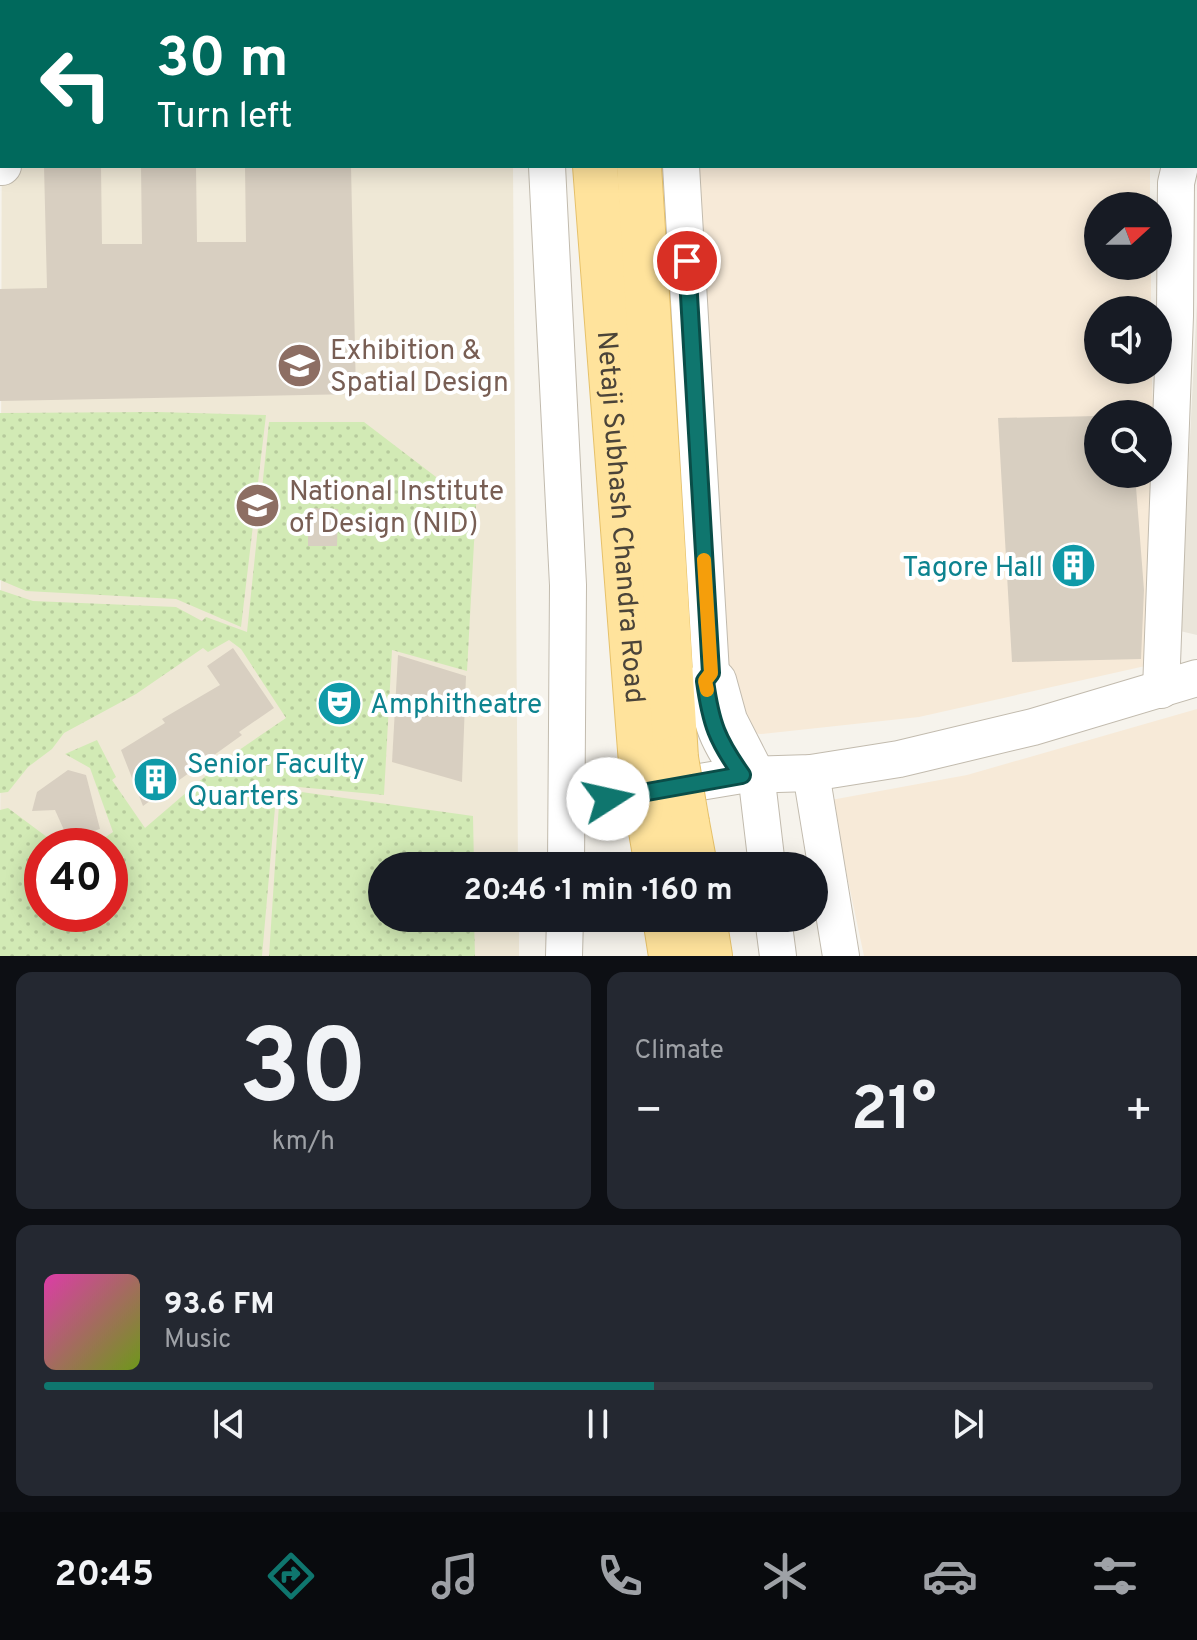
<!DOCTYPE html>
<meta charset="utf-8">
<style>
:root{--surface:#171b24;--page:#242831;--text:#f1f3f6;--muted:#9ea1a6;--line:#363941;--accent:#0f766e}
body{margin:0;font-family:Overpass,sans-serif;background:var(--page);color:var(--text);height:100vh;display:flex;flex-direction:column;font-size:30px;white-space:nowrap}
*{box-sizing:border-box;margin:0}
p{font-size:26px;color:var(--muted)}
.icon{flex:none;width:44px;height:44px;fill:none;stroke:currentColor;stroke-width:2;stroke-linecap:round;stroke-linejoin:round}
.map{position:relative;height:956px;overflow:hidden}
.side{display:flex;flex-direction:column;gap:16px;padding:16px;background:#0d0f14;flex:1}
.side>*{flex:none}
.guide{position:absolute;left:0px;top:0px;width:1198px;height:168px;box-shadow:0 4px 20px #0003;background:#00695c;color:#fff;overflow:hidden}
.needle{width:52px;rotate:69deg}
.fabs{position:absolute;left:1084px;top:192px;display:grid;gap:16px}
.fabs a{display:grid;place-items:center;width:88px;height:88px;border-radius:50%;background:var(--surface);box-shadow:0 4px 20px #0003;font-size:40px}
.speed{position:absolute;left:24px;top:828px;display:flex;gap:16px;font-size:40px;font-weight:700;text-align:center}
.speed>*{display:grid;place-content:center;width:104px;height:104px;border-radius:50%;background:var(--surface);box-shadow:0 4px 20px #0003;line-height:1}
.speed .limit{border:12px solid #d22;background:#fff;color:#111}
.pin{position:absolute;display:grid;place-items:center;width:68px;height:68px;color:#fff;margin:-34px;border:4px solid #fff;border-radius:50%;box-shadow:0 2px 8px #0007}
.me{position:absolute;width:88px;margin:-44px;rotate:80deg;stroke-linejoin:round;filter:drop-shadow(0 0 6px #0008)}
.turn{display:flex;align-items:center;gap:28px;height:168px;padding:0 24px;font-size:36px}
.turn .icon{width:104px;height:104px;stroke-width:2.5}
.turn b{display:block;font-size:56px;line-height:68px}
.big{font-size:60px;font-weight:700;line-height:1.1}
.side .widget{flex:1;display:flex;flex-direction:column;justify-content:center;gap:12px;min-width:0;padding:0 28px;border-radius:16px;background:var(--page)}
.side .dial{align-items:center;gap:0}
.dial b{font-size:104px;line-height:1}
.song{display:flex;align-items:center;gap:24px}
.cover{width:96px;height:96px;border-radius:12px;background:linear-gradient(135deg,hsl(320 70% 55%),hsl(80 70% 35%))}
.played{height:8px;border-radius:4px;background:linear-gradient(90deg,var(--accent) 55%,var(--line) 55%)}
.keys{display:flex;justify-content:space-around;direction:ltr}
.heat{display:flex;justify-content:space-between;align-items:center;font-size:44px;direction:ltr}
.side .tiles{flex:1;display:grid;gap:16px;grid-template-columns:1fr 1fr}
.widget:last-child{grid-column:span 2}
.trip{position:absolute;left:368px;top:852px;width:460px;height:80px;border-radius:40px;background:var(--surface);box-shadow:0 4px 20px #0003;font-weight:700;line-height:80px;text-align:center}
.tab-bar{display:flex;height:128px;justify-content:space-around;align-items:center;background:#090b0e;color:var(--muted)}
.tab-bar .icon{width:56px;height:56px}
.tab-bar .active{color:var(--accent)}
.tab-bar b{font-size:36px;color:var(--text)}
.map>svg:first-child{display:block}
.residential{fill:#eae5da}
.commercial{fill:#f7ead8}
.education{fill:#efe8d6;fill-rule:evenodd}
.green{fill:url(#green-dots)}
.building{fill:#d8cfc1}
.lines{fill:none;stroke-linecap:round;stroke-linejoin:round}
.minor-casing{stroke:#c2bbae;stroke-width:38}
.major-casing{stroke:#e6c16a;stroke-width:46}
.minor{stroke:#fff;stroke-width:36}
.major{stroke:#ffe39c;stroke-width:44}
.major-bridge-casing{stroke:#e6c16a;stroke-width:46;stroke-linecap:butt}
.major-bridge{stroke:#ffe39c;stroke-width:44}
.route-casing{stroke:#0a4d48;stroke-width:20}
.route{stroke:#0f766e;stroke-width:14}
.slow{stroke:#f59e0b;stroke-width:14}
.labels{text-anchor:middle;stroke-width:8;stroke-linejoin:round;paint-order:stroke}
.education-label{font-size:28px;fill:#785e54;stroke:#fff;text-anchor:start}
.street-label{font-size:28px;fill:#4b4439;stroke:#fff}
.culture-label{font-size:28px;fill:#0d838f;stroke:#fff;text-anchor:start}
</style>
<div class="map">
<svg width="1197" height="956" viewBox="0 0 1197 956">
<defs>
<pattern id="green-dots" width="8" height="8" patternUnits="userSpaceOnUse" patternTransform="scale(2)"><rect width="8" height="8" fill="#d2eab5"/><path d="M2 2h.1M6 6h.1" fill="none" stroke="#b6ca9c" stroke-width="1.8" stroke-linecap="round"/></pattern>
</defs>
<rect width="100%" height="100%" fill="#f6f3ec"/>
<!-- residential -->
<polygon class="residential" points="1197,302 1197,635 1180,631"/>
<!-- commercial -->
<g class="commercial">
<polygon points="642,0 1197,0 1197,50 1196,2"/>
<polygon points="659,166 1150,166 1150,206 1098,206 1098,266 1151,266 1151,310 1098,310 1098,370 1152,370 1153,414 1098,414 1098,474 1153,474 1154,664 919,717 761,734 705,728"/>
<polygon points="1197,709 1197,956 864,956 831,800 967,775"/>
</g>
<!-- education -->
<g class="education">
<rect x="8" y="0" width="503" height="2"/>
<path d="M2,29V166H513L518,866H382V918H519V956H0ZM42,846H110V914H42Z"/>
</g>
<!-- green -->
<g class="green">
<polygon points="157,412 266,415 241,627 176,599 26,591 0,580 0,413"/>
<polygon points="269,422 364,422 440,480 477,488 467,671 392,650 384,795 277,785 262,956 0,956 0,810 8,808 59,846 42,846 42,914 110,914 110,846 92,846 113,832 90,768 65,754 97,740 116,777 112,780 145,828 223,761 286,718 241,649 229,640 208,652 203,648 136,694 64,733 52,749 28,767 8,792 0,793 0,590 33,601 176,607 202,621 206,617 247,632"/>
<polygon points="280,789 473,816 474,866 382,866 382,918 474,918 475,956 269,956"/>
</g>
<!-- building -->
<g class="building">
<polygon points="44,166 101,166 102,244 142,244 141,166 196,166 197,242 246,242 245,166 351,166 356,394 0,401 0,289 47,288"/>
<polygon points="1098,416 1098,474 1135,474 1144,590 1141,659 1012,662 998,418"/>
<polygon points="308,508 338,509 337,546 308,546"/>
<polygon points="233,648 274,708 239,732 242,735 143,806 121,750 165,723 162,719 220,685 207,666"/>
<polygon points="398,655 466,676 462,782 392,762"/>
<polygon points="68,770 86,775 100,829 68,839 55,810 32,811 37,792"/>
</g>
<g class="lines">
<defs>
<g id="minor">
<polyline points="664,0 666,2"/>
<polyline points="36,2 36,0"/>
<polyline points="1196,109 1197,105"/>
<polyline points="547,166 568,585 566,866"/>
<polyline points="681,166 711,673"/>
<polyline points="2,167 3,166"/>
<polyline points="1161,690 1175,316 1176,183 1180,166"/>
<polyline points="811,773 841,956"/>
<path d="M742,775C717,740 711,724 705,681L711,673L718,680L729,720L756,773L767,866"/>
<polyline points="568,804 742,775 811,773 899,759 1033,727 1197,678"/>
<polyline points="773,918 778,956"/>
<polyline points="564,956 565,918"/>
</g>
<g id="major">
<polyline points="579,0 580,2"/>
<polyline points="623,0 624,2"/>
<path id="s1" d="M595,166L641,763"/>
<polyline points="639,166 676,758"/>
<polyline points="687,823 695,866"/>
<polyline points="651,831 657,866"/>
<polyline points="665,918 671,956"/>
<polyline points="704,918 710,956"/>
</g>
</defs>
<!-- minor casing -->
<use href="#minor" class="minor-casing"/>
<!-- major casing -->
<use href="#major" class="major-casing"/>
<!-- minor -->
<use href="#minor" class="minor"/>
<!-- major -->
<use href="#major" class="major"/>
<defs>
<g id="major-bridge">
<polyline points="676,758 687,823"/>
<polyline points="641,763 651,831"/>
</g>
</defs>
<!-- major-bridge casing -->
<use href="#major-bridge" class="major-bridge-casing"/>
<!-- major-bridge -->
<use href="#major-bridge" class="major-bridge"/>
</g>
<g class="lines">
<defs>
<path id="route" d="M608,799L742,775C717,740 711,724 705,681L711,673L687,261"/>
</defs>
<!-- route casing -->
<use href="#route" class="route-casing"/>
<!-- route -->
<use href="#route" class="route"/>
<!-- slow -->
<polyline class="slow" points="704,560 711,673 705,681 707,690"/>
</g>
<!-- icons -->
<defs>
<symbol id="school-disc" viewBox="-11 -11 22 22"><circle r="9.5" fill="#8d6e63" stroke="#fff"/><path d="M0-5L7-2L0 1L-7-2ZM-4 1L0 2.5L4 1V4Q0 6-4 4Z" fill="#fff"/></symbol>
<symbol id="university-disc" viewBox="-11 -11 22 22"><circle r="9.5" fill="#8d6e63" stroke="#fff"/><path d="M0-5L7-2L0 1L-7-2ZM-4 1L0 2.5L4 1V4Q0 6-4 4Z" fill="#fff"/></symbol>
<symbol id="building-disc" viewBox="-11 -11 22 22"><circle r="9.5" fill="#0f9aa8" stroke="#fff"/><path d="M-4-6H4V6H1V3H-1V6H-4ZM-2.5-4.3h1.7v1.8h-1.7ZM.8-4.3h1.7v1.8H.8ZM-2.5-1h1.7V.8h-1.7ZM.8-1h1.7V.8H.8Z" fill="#fff"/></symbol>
<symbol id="theatre-disc" viewBox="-11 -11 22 22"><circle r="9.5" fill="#0f9aa8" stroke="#fff"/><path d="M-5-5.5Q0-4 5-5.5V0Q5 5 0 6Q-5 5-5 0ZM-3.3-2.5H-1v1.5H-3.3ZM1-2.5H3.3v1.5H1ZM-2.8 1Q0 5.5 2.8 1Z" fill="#fff"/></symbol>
</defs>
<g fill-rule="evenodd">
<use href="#school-disc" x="274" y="340" width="51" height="51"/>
<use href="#university-disc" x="232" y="480" width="51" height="51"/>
<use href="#building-disc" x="1048" y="540" width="51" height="51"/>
<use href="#theatre-disc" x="314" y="678" width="51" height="51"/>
<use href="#building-disc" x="130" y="754" width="51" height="51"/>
</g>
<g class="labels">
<!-- education labels -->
<g class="education-label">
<text x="330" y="359">Exhibition &amp;<tspan x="330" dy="32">Spatial Design</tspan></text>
<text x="289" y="500">National Institute<tspan x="289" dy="32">of Design (NID)</tspan></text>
</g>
<!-- street labels -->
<g class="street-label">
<text dy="10" stroke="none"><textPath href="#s1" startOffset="352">Netaji Subhash Chandra Road</textPath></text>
</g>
<!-- culture labels -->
<g class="culture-label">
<text x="1043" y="576" text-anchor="end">Tagore Hall</text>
<text x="370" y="713">Amphitheatre</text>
<text x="187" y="773">Senior Faculty<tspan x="187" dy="32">Quarters</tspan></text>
</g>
</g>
</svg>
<div class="fabs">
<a><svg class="needle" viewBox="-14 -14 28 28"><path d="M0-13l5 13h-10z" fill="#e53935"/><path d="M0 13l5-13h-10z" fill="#9ea1a6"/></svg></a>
<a><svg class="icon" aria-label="sound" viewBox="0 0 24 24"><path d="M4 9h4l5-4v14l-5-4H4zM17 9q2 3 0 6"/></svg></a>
<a><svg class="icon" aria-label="search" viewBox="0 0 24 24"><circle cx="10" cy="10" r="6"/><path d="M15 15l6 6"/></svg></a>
</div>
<div class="speed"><div class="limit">40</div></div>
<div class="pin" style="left:687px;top:261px;background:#d93025"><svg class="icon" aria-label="arrive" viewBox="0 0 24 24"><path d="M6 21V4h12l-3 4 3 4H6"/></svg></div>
<svg class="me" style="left:608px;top:799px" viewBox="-20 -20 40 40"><circle r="19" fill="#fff"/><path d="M0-13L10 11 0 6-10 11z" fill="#0f766e"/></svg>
<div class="trip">20:46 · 1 min · 160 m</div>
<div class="guide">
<div class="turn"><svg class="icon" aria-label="left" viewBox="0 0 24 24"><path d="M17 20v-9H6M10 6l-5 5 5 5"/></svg><div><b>30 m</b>Turn left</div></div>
</div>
</div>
<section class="side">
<div class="tiles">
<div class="widget dial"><b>30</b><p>km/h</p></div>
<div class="widget"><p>Climate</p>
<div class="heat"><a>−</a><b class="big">21°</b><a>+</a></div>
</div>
<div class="widget">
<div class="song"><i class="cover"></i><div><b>93.6 FM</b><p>Music</p></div></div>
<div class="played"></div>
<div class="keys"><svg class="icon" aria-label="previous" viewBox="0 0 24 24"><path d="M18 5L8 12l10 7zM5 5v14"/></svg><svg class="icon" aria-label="pause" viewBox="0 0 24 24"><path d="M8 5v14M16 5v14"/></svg><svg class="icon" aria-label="next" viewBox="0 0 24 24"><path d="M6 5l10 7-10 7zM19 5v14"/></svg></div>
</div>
</div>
</section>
<nav class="tab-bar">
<b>20:45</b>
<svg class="icon active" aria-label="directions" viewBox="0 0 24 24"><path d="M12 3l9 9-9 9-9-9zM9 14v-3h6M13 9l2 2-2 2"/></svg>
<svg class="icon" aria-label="music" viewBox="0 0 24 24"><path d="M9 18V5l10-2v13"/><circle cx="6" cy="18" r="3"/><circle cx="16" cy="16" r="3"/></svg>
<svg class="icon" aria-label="phone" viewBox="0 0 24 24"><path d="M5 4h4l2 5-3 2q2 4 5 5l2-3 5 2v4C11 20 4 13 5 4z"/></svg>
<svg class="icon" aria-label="climate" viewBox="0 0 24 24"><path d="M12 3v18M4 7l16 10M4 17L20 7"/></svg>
<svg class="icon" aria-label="car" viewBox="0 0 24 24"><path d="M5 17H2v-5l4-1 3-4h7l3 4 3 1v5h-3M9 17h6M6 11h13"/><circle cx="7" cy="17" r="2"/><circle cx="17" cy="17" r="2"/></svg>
<svg class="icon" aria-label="filters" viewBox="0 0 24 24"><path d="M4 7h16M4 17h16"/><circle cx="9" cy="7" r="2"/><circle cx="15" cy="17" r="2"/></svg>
</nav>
